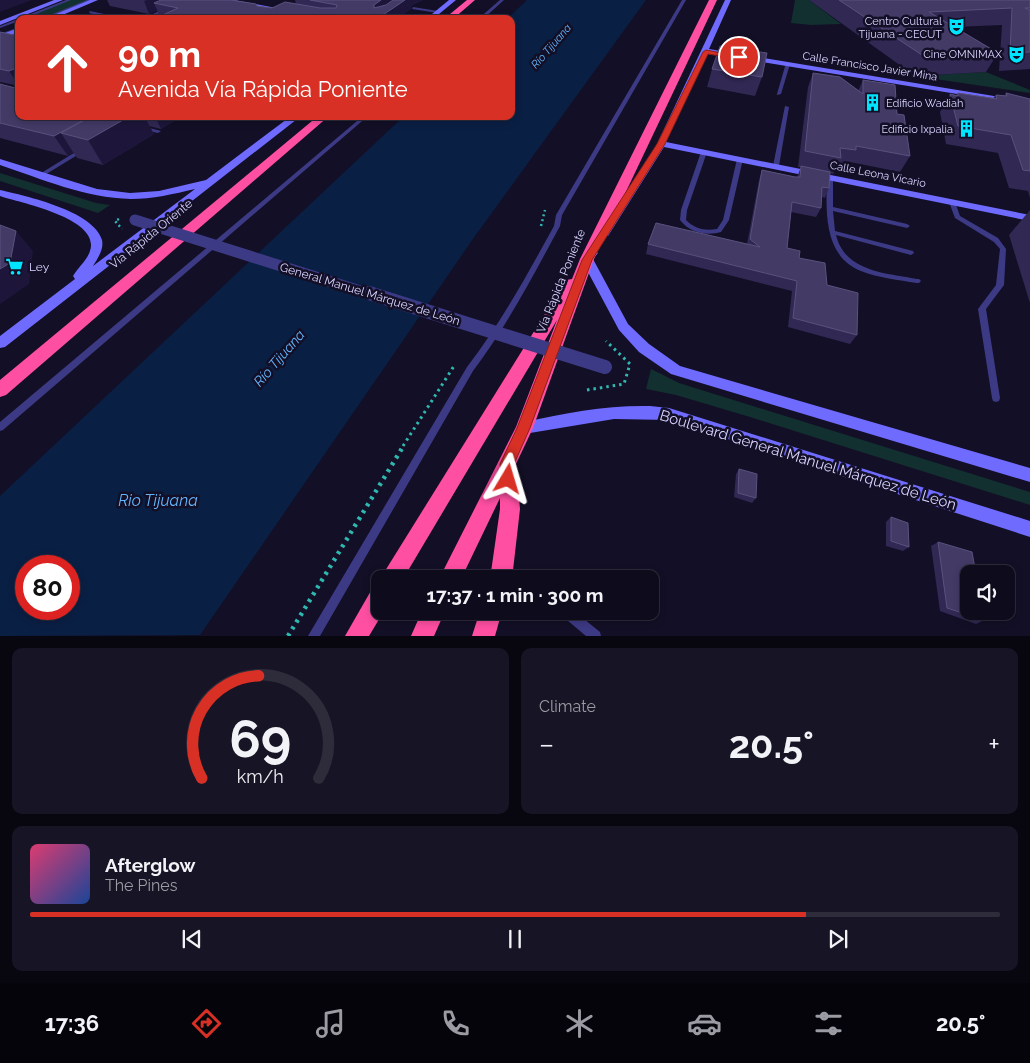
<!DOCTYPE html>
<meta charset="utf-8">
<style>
:root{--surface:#0e0b1c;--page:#171425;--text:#f1f3f6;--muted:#9b9ba3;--line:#2e2b3b;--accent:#d93025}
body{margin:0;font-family:Raleway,sans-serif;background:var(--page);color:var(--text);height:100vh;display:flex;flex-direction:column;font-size:19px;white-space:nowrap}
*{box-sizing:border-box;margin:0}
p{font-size:16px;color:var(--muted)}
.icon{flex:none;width:28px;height:28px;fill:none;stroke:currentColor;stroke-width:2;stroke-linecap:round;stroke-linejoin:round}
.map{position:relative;height:636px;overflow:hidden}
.sheet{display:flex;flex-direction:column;gap:12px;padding:12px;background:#08060f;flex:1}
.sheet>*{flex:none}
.hud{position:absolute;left:15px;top:15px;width:500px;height:105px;border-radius:10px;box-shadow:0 2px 8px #0003,0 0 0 1px var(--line);background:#d93025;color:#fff;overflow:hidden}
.controls{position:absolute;left:960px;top:565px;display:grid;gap:10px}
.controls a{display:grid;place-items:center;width:55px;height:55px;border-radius:10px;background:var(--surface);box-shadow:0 2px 8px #0003,0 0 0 1px var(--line);font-size:25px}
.speed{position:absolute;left:15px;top:555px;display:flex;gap:10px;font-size:25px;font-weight:700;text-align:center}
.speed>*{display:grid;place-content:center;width:65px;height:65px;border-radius:50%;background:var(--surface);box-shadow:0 2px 8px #0003,0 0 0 1px var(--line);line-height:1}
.speed .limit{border:8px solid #d22;background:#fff;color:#111}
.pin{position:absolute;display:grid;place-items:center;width:42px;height:42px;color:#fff;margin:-21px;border:2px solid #fff;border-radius:50%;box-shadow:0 1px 5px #0007}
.me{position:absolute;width:55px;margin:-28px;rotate:7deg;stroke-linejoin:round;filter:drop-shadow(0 0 4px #0008)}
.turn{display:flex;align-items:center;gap:18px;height:105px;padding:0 20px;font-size:22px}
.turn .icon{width:65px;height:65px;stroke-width:2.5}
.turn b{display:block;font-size:35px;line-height:42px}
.big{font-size:38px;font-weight:700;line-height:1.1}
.sheet .tile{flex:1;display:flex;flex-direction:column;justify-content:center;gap:8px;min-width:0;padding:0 18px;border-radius:10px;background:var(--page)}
.sheet .dial{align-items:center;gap:0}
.dial svg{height:130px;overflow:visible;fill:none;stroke:var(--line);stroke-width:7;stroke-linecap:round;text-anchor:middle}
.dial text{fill:var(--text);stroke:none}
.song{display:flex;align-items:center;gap:15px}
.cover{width:60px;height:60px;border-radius:8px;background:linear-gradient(135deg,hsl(340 70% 55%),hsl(220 70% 35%))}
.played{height:5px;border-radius:2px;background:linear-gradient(90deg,var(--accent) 80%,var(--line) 80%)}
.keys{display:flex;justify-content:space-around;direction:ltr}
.heat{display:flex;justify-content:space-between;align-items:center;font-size:28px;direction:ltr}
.sheet .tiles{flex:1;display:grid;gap:12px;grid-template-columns:1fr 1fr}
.tile:last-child{grid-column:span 2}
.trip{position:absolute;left:371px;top:570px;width:288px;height:50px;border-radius:10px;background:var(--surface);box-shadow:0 2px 8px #0003,0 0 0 1px var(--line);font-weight:700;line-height:50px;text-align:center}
.tabs{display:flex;height:80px;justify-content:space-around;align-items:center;background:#06040b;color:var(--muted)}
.tabs .icon{width:35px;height:35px}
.tabs .active{color:var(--accent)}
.tabs b{font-size:22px;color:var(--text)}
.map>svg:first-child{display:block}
.green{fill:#12302f}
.water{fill:#0a1f44;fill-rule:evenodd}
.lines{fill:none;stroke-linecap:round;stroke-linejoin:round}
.path-far2{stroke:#2fb8b0;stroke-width:2.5;stroke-dasharray:2 3;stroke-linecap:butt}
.path-far1{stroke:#2fb8b0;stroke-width:3;stroke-dasharray:2.5 4;stroke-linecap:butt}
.path{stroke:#2fb8b0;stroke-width:4.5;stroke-dasharray:3 5;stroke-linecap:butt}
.lane{fill:#3d3a85;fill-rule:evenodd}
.secondary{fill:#6f6bff;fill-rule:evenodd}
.highway{fill:#ff4fa3;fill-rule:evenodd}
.street-bridge-far1{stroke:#3d3a85;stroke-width:11}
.street-bridge{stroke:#3d3a85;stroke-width:14}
.wall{fill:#312854}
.shaded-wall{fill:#1d163a}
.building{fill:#433a66;stroke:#5a527e}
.route{fill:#d93025;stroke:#8d1f18}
.labels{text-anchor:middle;stroke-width:5;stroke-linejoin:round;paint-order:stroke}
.far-poi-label{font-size:11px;fill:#d9d4ff;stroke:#130f26;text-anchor:end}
.far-water-label{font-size:11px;font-style:italic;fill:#62b6ff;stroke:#130f26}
.far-street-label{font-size:11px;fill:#d9d4ff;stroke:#130f26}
.street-label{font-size:12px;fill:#d9d4ff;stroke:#130f26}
.poi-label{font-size:12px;fill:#d9d4ff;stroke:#130f26;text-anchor:start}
.water-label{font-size:14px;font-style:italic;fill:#62b6ff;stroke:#130f26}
.near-street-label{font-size:15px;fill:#d9d4ff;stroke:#130f26}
.near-water-label{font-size:16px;font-style:italic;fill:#62b6ff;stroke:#130f26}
</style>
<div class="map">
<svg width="1030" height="636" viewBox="0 0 1030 636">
<rect width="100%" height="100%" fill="#130f26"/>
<!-- green -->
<g class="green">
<polygon points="69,0 90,0 41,19 21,19"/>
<polygon points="795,0 809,0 841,24 811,25 791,23"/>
<polygon points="986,72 1030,90 1030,93 915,76"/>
<polygon points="0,173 96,203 110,205 98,213 0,181"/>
<polygon points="651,369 679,383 1030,492 1030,505 750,417 676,395 646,389"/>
</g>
<!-- water -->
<path class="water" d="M527,0H646L475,236L200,635L0,636V496L404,116H511V19H507ZM26,566H69V609H26Z"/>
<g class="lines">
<!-- path-far2 -->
<g class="path-far2">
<polyline points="119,219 115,221 122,229"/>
<polyline points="541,226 545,210"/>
</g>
<!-- path-far1 -->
<g class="path-far1">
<polyline points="587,390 624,384 630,364 606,341"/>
<polyline points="403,446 454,366"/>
</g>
<!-- path -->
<polyline class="path" points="288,636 404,445"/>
<!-- lane -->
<g class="lane">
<polygon points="66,0 71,0 24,19 19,19 19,21 0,28 0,26"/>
<polygon points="87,0 92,0 46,19 40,19"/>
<polygon points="500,0 504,0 483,19 478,19"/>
<path d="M682,0H686L562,215L560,226C533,276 507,326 473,371L320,636H308L467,367C501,323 527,275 554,226L556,215Z"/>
<polygon points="413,7 438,11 440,12 438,13 412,9"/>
<polygon points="165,8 168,9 149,19 143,19"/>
<polygon points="90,11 123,18 125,19 116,19 89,13"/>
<polygon points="19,27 19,29 0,36 0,34"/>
<polygon points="786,63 790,64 781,94 777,95 777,94"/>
<polygon points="785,106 789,107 779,166 776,168 773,166"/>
<polygon points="363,116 368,116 3,430 0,431 0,422"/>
<polygon points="142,126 161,131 158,133 140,129 139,128"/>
<polygon points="82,148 85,150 84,151 43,176 39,176 38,175"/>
<path d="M704,150L707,152L687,210L686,220C695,229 705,231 717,229L723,220L737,159L740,157L743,159L729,220L721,232C706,236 690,233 680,220L681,210L701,152Z"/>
<path d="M830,175L833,177V207L907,224L910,226L907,228L833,211L835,231L913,251L914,253L911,255L836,235C845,272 886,273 917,279H919L921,281L919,283H917C898,280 879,278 861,271C823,256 826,211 827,177Z"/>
<polygon points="952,200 955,202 960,216 998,238 1006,249 1004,285 986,309 1000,398 999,401 996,402 993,401 992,398 978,309 996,285 1000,249 994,242 955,218 949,202"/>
<path d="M505,567L521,575L522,579C514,579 503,581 500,572L501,568Z"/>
<polygon points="560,611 574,611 600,632 601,636 586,636 561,615"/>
</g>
<!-- secondary -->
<g class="secondary">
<polygon points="54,0 63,0 0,25 0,21"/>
<polygon points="90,0 98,0 53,19 44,19"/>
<polygon points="220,0 234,0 292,11 289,13"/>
<polygon points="449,0 456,0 433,19 426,19"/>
<polygon points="725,0 731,0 709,49 1030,102 1030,106 707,53 666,142 1030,215 1030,221 664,147 608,236 600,236 599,234 657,144"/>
<polygon points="19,28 19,32 0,39 0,35"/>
<path d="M291,116H301L5,347L0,348V336L75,279L73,276C79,266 90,258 91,246C93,217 21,203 0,196V190C26,196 94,211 102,240C104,249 98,258 93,266L195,189C174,194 152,199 131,199C85,198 42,179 0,165V159L97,189L130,193L159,191L206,180Z"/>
<polygon points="592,249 598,253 593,259 628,324 649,344 680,366 1030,468 1030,482 671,374 639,352 619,330 581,259 588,250"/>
<path d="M650,406L669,408L1030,521V537L669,420L614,419L524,434L519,433L517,428L519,423L524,422C566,413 607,405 650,406Z"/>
</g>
<!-- highway -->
<g class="highway">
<polygon points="467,0 475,0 453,19 444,19"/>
<polygon points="709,0 717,0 594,259 533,428 516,464 520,509 512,579 490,579 500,509 500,498 461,579 439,579 516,427 557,320 403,579 380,579 566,280 572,279 580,259"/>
<polygon points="318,116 329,116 6,395 0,397 0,380"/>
<polygon points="380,586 380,611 384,611 369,636 345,636 372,589"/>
<polygon points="422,611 445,611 434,636 411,636"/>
<polygon points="480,611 502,611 495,636 472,636"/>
</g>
<!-- street-bridge-far1 -->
<polyline class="street-bridge-far1" points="135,220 373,295"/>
<!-- street-bridge -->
<polyline class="street-bridge" points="369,293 605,367"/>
</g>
<!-- wall -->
<g class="wall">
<polygon points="107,0 231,0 257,6 272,8 296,4 295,0 423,0 412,5 410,10 160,16 159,16 157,10 149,14 110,6"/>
<polygon points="809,0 1030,0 1030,69 999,71 1002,25 954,27 998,53 986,72 915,76"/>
<polygon points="0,32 19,36 19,86 0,82"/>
<polygon points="712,69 762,77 755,96 707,87"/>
<polygon points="813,73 858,91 863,80 897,114 910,156 900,172 850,162 848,166 838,164 833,174 830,173 829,188 825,198 822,197 821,208 816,217 791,212 787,248 799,258 827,285 857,335 850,344 788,327 792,291 646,254 648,244 747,244 759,180 762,170 797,177 801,167 798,167 808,87"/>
<polygon points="0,84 19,116 182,116 161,129 149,126 154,134 103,165 77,158 73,152 68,156 0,138"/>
<polygon points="958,93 993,98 996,95 1004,96 1006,93 1030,99 1030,198 1028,191 1009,188 998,153 946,144 940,112 950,94 956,95"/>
<polygon points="1030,210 1030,303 1009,235"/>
<polygon points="739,469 756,498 752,503 734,497 736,474"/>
<polygon points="891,517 909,547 903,551 886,546 886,522"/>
<polygon points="938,542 984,620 976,624 940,611 931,546"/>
</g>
<!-- shaded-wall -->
<g class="shaded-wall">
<polygon points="0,0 32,0 0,12"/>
<polygon points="147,0 172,0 154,3 157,10 149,14 144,1"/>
<polygon points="381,0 394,0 376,19 374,5"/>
<polygon points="405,0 423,0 412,5 410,10 398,19 377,19"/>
<polygon points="19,67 19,86 9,71"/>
<polygon points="91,116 144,116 154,134 103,165 88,140 61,133 73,152 68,156 54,136"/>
<polygon points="155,116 182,116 161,129"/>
<polygon points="16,231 33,251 29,284 0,304 0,269"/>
</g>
<!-- building -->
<g class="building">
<polygon points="161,0 231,0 256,4 257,6 272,8 285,2 320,8 336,8 337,5 310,0 381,0 374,5 374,8 386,5 393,0 405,0 377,19 154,19 178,8 154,3"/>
<polygon points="839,0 1030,0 1030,8 1025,8 1030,10 1030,52 1010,53 1012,8 929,12 998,53 925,57"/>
<polygon points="0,32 19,36 19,67 9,71 0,69"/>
<polygon points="720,46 767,53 762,77 712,69"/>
<polygon points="813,73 840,77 863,94 863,80 895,85 897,114 904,115 910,156 856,146 856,150 840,148 841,158 805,151"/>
<polygon points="0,84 19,89 19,116 91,116 54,136 0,123"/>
<polygon points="958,93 997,99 996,95 1007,96 1006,93 1030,99 1030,171 1023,170 1011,135 958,126 950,94 958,96"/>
<polygon points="92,116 130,116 88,140 61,133"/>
<polygon points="801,166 830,172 829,188 822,187 821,208 792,202 787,248 800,251 799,258 825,263 827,285 858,293 857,335 793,318 797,281 648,244 656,223 760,247 750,239 762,170 795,177 800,177"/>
<polygon points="0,225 16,231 10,263 0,269"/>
<polygon points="739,469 757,474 756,498 738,493"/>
<polygon points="891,517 908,523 909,547 891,541"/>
<polygon points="938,542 972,552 976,574 969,574 969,611 982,611 984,620 947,608"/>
</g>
<!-- route -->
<polygon class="route" points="706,50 742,57 739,59 708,54 665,144 592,260 530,428 514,464 515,479 513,484 508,486 503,484 500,464 517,428 582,260 657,144 703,52"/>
<!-- icons -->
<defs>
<symbol id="theatre-bare" viewBox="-9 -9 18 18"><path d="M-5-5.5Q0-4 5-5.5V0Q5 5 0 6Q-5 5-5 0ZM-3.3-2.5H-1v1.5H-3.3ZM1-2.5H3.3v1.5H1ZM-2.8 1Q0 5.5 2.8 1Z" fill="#00e5ff" stroke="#130f26" stroke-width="2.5" paint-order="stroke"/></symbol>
<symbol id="building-bare" viewBox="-9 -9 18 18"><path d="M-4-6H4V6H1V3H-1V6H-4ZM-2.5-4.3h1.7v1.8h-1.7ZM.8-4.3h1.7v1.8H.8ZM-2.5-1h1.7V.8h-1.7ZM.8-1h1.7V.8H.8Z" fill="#00e5ff" stroke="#130f26" stroke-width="2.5" paint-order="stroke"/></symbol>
<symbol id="supermarket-bare" viewBox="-9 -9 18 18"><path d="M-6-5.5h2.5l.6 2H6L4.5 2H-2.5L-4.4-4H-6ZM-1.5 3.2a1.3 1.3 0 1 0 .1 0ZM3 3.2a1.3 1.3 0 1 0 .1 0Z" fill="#00e5ff" stroke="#130f26" stroke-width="2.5" paint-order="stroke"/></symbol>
</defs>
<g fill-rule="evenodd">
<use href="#theatre-bare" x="944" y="14" width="25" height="25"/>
<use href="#theatre-bare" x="1004" y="42" width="25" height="25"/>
<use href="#building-bare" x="860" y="90" width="25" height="25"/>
<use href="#building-bare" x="954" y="116" width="25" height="25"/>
<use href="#supermarket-bare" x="2" y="254" width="25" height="25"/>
</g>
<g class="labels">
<!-- far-poi labels -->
<g class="far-poi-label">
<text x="942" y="25">Centro Cultural<tspan x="942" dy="13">Tijuana - CECUT</tspan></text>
<text x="1002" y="58">Cine OMNIMAX</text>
<text x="886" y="107" text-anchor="start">Edificio Wadiah</text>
<text x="953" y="133">Edificio Ixpalia</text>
</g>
<!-- far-water labels -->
<g class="far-water-label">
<text transform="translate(551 46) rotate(-49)" y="4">Río Tijuana</text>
</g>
<!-- far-street labels -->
<g class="far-street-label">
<text transform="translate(870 66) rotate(9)" y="4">Calle Francisco Javier Mina</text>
<text transform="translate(878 174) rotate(11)" y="4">Calle Leona Vicario</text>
</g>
<!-- street labels -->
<g class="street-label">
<text transform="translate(151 234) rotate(-39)" y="4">Vía Rápida Oriente</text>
<text transform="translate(561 281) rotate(-68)" y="4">Vía Rápida Poniente</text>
<text transform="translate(370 294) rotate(17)" y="4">General Manuel Márquez de León</text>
</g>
<!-- poi labels -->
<g class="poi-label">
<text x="29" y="271">Ley</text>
</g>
<!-- water labels -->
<g class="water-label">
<text transform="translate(279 358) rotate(-49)" y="5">Río Tijuana</text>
</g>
<!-- near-street labels -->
<g class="near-street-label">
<text transform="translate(808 460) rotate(17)" y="5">Boulevard General Manuel Márquez de León</text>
</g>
<!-- near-water labels -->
<g class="near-water-label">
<text x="158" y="506">Rio Tijuana</text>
</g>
</g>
</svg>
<div class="controls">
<a><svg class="icon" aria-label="sound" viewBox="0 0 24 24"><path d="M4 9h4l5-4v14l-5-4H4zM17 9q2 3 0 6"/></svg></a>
</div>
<div class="speed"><div class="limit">80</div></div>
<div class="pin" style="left:739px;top:57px;background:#d93025"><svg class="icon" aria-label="arrive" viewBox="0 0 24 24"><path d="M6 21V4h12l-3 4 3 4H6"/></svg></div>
<svg class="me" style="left:508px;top:479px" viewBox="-20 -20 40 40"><path d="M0-17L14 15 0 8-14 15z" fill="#d93025" stroke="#fff" stroke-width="4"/></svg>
<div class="trip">17:37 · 1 min · 300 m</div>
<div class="hud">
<div class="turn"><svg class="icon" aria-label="ahead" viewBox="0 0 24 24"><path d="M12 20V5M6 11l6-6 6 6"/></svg><div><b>90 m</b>Avenida Vía Rápida Poniente</div></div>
</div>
</div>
<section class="sheet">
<div class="tiles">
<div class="tile dial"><svg viewBox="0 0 100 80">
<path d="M14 69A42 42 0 1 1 86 69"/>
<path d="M14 69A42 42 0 0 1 49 6" stroke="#d93025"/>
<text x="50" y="56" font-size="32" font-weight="700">69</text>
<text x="50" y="72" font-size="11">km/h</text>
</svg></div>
<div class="tile"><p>Climate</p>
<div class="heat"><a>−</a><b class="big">20.5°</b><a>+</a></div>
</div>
<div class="tile">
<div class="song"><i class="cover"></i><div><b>Afterglow</b><p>The Pines</p></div></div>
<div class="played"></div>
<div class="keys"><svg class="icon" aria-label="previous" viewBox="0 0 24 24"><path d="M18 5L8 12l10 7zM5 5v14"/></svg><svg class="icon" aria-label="pause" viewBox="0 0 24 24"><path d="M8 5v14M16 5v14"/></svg><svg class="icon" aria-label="next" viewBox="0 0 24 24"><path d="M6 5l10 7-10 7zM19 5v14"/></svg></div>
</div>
</div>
</section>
<nav class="tabs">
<b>17:36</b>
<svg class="icon active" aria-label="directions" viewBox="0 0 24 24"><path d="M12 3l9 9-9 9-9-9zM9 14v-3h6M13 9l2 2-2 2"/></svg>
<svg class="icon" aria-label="music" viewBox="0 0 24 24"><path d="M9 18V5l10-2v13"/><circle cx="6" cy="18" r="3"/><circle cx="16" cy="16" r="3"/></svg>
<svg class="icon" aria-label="phone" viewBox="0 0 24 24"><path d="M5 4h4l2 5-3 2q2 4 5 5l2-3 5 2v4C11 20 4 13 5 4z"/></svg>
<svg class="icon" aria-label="climate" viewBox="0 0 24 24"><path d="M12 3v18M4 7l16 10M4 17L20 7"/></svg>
<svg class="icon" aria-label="car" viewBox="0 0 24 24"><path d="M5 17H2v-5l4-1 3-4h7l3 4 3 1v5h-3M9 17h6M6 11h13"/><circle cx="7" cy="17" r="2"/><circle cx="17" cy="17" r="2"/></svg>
<svg class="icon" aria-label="filters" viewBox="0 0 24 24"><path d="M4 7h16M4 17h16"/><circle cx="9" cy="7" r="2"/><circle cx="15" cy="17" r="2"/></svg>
<b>20.5°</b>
</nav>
